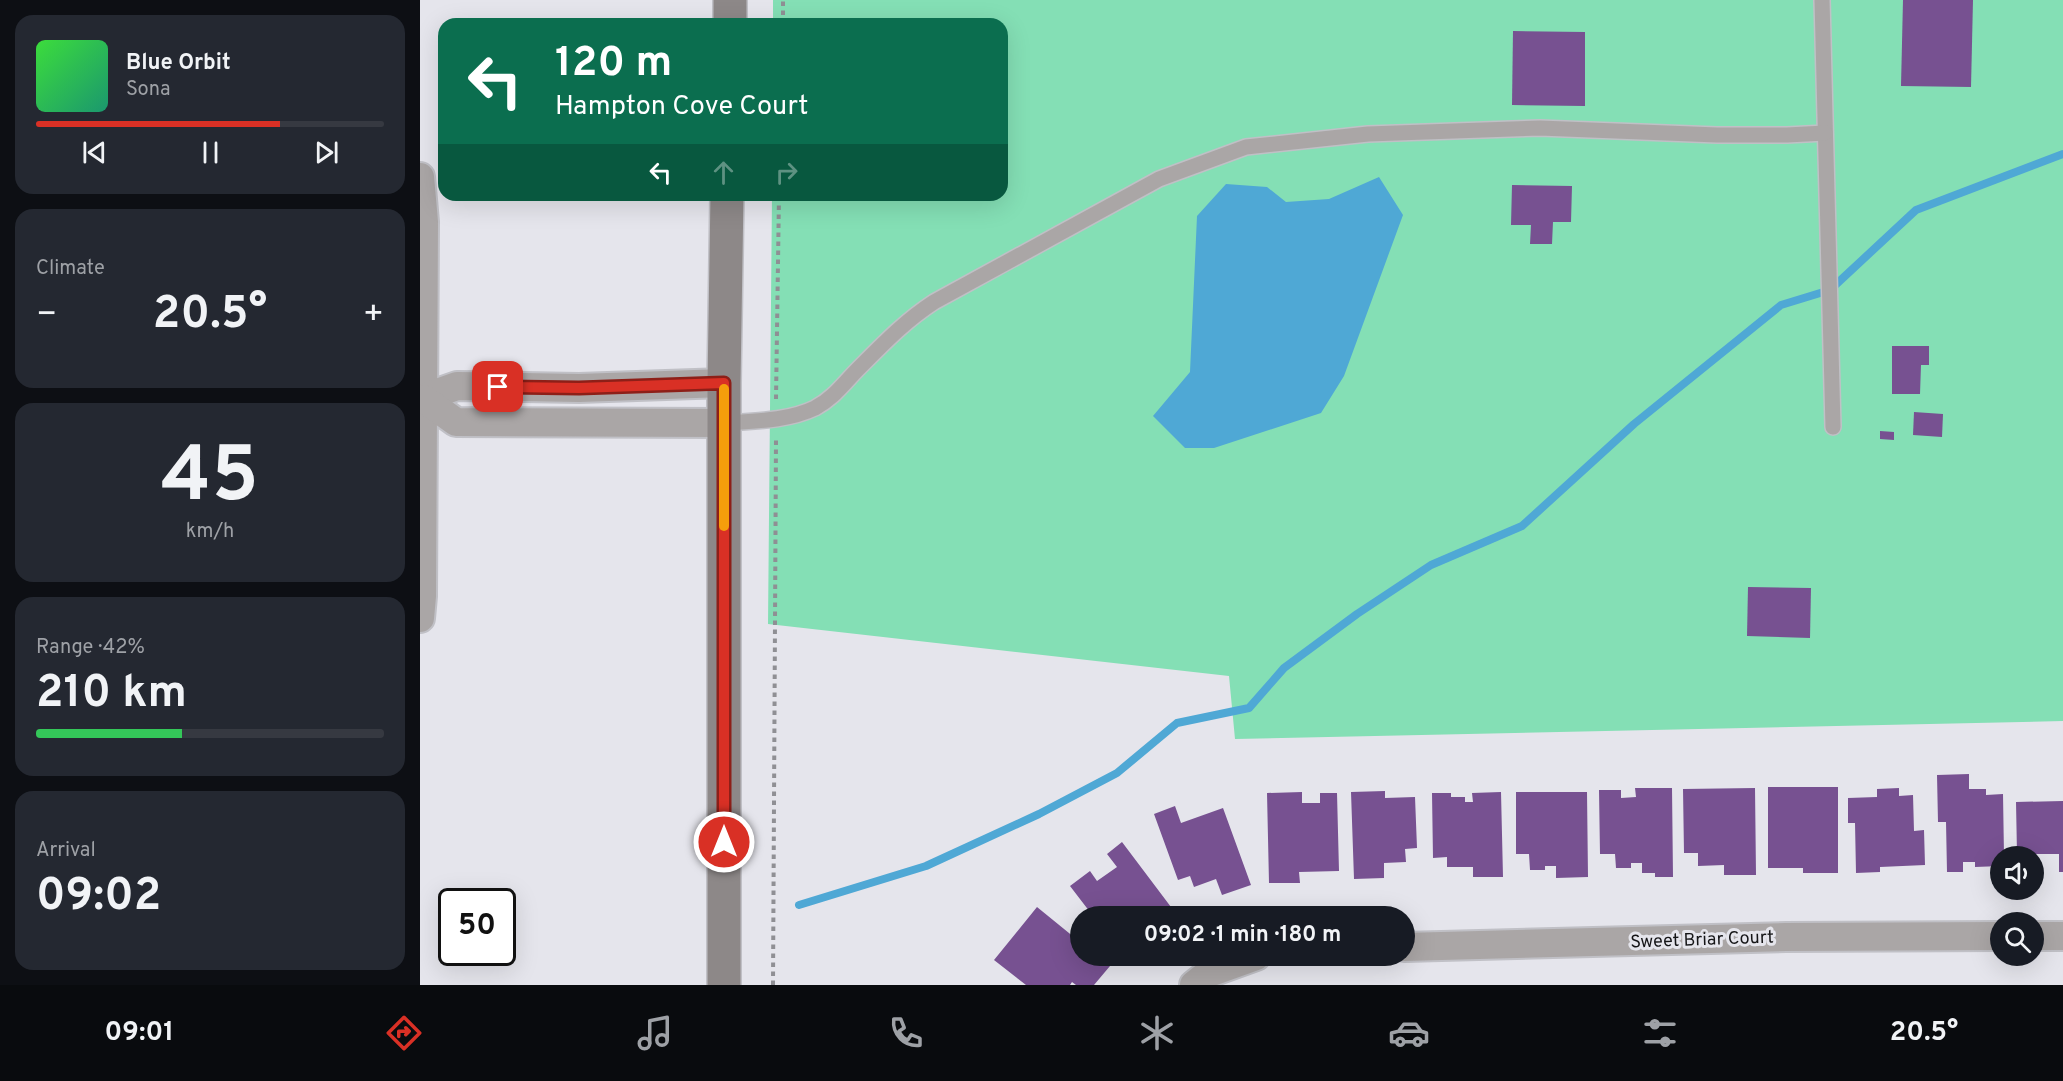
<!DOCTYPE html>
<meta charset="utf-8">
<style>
:root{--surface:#171b24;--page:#242831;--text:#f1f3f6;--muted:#9ea1a6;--line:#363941;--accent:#d93025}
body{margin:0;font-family:Overpass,sans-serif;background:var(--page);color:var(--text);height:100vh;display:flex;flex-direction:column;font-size:22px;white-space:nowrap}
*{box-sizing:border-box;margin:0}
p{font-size:20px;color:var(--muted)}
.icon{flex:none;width:33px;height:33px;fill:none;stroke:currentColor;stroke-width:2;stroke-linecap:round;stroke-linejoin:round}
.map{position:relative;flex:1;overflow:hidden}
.details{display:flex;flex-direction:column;gap:15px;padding:15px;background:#0d0f14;width:420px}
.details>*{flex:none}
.guide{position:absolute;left:18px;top:18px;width:570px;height:183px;border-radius:18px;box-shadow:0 6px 24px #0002;background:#0b6e4f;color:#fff;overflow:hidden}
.controls{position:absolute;left:1570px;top:846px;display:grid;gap:12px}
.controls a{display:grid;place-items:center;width:54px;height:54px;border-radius:50%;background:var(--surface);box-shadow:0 6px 24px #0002;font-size:30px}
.speed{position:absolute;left:18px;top:888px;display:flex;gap:12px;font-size:30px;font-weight:700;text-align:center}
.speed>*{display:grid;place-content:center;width:78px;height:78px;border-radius:50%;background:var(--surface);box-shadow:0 6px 24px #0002;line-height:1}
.speed .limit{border:3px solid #111;border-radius:9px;background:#fff;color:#111}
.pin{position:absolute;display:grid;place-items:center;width:51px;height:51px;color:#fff;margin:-26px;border-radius:12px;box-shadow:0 3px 9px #0006}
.me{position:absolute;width:66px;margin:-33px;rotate:0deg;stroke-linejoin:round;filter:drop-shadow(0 0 4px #0008)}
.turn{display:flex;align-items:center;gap:21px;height:126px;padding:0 18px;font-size:27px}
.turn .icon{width:78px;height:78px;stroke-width:2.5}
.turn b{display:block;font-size:42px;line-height:51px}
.lanes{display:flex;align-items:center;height:57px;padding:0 18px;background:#0003;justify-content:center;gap:30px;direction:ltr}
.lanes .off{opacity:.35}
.big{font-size:45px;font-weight:700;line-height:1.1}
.details .widget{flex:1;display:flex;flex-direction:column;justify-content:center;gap:9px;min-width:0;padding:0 21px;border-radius:18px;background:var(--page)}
.details .dial{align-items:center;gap:0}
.dial b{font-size:78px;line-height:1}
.song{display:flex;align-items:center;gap:18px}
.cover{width:72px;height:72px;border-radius:9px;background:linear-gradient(135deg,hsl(120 70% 55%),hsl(160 70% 35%))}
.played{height:6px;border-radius:3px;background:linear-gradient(90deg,var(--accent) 70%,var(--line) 70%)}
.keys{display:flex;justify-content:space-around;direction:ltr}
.heat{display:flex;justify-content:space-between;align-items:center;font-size:33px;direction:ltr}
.charge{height:9px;border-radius:4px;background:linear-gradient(90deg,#34c759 42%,var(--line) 0)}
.trip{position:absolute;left:650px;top:906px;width:345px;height:60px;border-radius:30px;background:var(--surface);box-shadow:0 6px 24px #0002;font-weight:700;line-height:60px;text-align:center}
.dock{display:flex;height:96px;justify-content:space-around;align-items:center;background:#090b0e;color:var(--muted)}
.dock .icon{width:42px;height:42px}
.dock .active{color:var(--accent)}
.dock b{font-size:27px;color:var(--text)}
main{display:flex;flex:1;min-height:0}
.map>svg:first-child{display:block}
.green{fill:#84dfb5}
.water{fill:#4fa8d5}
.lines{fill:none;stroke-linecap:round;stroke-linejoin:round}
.stream{stroke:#4fa8d5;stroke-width:8}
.building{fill:#775191}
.service-casing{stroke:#c0c0c6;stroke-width:18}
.minor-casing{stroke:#c0c0c6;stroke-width:32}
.secondary-casing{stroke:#c0c0c6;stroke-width:36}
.path{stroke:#8f8f94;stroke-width:4;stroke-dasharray:4.5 4.5;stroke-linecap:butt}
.service{stroke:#aaa6a6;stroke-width:15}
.minor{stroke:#aaa6a6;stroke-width:28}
.secondary{stroke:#8d8888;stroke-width:33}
.route-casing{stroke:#8d1f18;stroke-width:15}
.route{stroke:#d93025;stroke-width:10}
.slow{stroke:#f59e0b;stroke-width:10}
.labels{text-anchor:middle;stroke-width:6;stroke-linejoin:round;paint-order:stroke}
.street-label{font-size:18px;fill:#151517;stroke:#e5e5ec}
</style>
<main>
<section class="details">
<div class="widget">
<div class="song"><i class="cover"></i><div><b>Blue Orbit</b><p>Sona</p></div></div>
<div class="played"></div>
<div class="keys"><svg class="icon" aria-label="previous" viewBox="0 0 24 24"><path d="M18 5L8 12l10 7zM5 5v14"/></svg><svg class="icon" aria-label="pause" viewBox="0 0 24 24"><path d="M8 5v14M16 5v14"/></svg><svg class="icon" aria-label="next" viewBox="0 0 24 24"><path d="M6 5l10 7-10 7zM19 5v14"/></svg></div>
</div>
<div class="widget"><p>Climate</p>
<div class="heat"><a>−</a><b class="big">20.5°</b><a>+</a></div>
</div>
<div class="widget dial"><b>45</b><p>km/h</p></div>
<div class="widget"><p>Range · 42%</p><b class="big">210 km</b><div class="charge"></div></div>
<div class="widget"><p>Arrival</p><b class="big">09:02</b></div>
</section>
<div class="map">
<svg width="1643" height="985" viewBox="0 0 1643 985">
<rect width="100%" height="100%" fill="#e5e5ec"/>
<!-- green -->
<polygon class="green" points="353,0 1643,0 1643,721 815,739 809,676 348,624 352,195 582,195 582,24 353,24"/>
<!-- water -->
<polygon class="water" points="959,177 983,215 924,376 901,413 794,448 765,448 733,416 770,372 777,216 806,184 847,187 866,202 909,199"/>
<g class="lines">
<!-- stream -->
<polyline class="stream" points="379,905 506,866 619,814 697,773 757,723 829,708 864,668 937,614 1011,565 1102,526 1214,424 1361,305 1410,290 1496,210 1643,154"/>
</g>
<!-- building -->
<g class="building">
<polygon points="1483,0 1553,0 1551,87 1481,86"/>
<polygon points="1093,31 1165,32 1165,106 1092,105"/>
<polygon points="1092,185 1152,186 1151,222 1133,222 1132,244 1110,244 1111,225 1091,225"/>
<polygon points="1472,346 1509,346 1509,365 1501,365 1500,394 1472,394"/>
<polygon points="1494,412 1523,414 1522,437 1493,435"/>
<polygon points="1460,431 1474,432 1474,440 1460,439"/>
<polygon points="1328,587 1391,588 1390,638 1327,636"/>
<polygon points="1549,774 1549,789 1566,789 1566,795 1583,794 1584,856 1581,856 1581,866 1555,867 1555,862 1543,862 1543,872 1527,872 1526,822 1518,822 1517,775"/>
<polygon points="1348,787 1418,787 1418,873 1383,873 1383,868 1348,868"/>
<polygon points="1215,788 1252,788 1253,877 1235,877 1235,873 1222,873 1222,863 1211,863 1211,868 1196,868 1195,854 1180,854 1179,790 1201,790 1201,798 1216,797"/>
<polygon points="1335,788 1336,875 1304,875 1304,865 1278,866 1278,853 1264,853 1263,789"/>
<polygon points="1479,788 1479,796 1493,795 1494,831 1504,830 1505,865 1460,867 1460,872 1436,873 1435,823 1428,823 1428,798 1457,797 1457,789"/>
<polygon points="965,791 965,798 995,797 997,848 985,849 986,862 964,863 964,878 934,879 931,792"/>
<polygon points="882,792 882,803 900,803 900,793 917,793 919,871 879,872 880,883 849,883 847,793"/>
<polygon points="1081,792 1083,877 1053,877 1053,867 1027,867 1027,857 1013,858 1012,793 1031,793 1031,797 1045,797 1045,802 1053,802 1052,793"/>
<polygon points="1096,792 1167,792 1168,877 1136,878 1136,866 1125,866 1125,870 1110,870 1109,854 1096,854"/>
<polygon points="1643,801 1643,872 1639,872 1639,854 1597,854 1596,802"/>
<polygon points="755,806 761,823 803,808 831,885 802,895 796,879 774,887 770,876 758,880 734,814"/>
<polygon points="702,842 757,915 755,916 717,916 715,914 712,916 673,916 650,886 670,871 677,881 697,867 687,854"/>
<polygon points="617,907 660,942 660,956 677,956 690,966 674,985 656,985 652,982 650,985 606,985 574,960"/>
</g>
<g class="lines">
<defs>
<g id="service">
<polyline points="1402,0 1413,427"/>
<path d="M305,423C334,421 368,421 395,408C414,398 424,383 439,368C464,343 485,321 514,302L739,179L826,147L948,134L1120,128L1297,135H1367L1405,133"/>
</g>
<g id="minor">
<polyline points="0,177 4,222 2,596 0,618"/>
<polyline points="0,399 37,386 159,388 304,383"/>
<polyline points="4,399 36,422 305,423"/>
<polyline points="1614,936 1643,936"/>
<polyline points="984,947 1366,937 1581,936"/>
<polyline points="774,985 789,973 836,956"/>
</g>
<g id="secondary">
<polyline points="310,24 310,0"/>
<polyline points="304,985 304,383 307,195"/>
</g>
</defs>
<!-- service casing -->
<use href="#service" class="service-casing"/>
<!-- minor casing -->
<use href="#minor" class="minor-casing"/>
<!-- secondary casing -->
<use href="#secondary" class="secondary-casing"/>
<!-- path -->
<g class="path">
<polyline points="363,24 363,0"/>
<polyline points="356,399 359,195"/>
<polyline points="353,985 356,440"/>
</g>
<!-- service -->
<use href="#service" class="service"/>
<!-- minor -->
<use href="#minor" class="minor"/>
<!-- secondary -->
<use href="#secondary" class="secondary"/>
</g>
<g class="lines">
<defs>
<polyline id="route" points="78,387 159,388 304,383 304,842"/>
</defs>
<!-- route casing -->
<use href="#route" class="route-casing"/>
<!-- route -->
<use href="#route" class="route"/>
<!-- slow -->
<polyline class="slow" points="304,389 304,526"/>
</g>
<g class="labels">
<!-- street labels -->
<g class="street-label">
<text transform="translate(1282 939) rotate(-2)" y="6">Sweet Briar Court</text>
</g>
</g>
</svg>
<div class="controls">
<a><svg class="icon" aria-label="sound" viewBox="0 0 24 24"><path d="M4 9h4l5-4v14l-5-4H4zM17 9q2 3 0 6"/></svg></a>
<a><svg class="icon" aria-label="search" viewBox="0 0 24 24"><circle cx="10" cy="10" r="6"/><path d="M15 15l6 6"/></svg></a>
</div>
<div class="speed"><div class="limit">50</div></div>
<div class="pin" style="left:78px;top:387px;background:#d93025"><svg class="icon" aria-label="arrive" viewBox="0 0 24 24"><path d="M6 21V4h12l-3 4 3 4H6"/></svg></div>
<svg class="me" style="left:304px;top:842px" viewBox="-20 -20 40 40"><circle r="17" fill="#d93025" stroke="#fff" stroke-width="3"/><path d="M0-11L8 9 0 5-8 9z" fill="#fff"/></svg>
<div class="trip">09:02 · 1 min · 180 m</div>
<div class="guide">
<div class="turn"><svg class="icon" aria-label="left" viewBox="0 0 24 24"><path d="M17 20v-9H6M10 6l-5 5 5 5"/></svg><div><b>120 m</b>Hampton Cove Court</div></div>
<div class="lanes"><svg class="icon" aria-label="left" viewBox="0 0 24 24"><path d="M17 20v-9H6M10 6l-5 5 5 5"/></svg><svg class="icon off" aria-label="ahead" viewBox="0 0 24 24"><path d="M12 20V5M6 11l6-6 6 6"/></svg><svg class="icon off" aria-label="right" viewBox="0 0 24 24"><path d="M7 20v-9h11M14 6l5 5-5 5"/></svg></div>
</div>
</div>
</main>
<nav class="dock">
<b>09:01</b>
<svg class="icon active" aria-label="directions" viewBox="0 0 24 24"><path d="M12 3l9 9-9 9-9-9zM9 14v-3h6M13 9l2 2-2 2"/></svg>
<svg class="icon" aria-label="music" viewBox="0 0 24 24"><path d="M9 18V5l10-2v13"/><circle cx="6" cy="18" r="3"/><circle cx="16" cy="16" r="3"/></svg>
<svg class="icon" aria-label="phone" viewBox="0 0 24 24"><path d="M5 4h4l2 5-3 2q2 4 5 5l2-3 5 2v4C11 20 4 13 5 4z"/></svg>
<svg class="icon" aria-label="climate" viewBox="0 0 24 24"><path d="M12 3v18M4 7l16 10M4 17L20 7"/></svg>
<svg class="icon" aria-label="car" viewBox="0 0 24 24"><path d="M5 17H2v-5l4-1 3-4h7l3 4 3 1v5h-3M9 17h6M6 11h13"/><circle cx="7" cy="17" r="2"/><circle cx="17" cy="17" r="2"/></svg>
<svg class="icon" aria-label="filters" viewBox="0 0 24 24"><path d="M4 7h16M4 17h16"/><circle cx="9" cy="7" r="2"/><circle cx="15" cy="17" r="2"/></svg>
<b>20.5°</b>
</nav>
